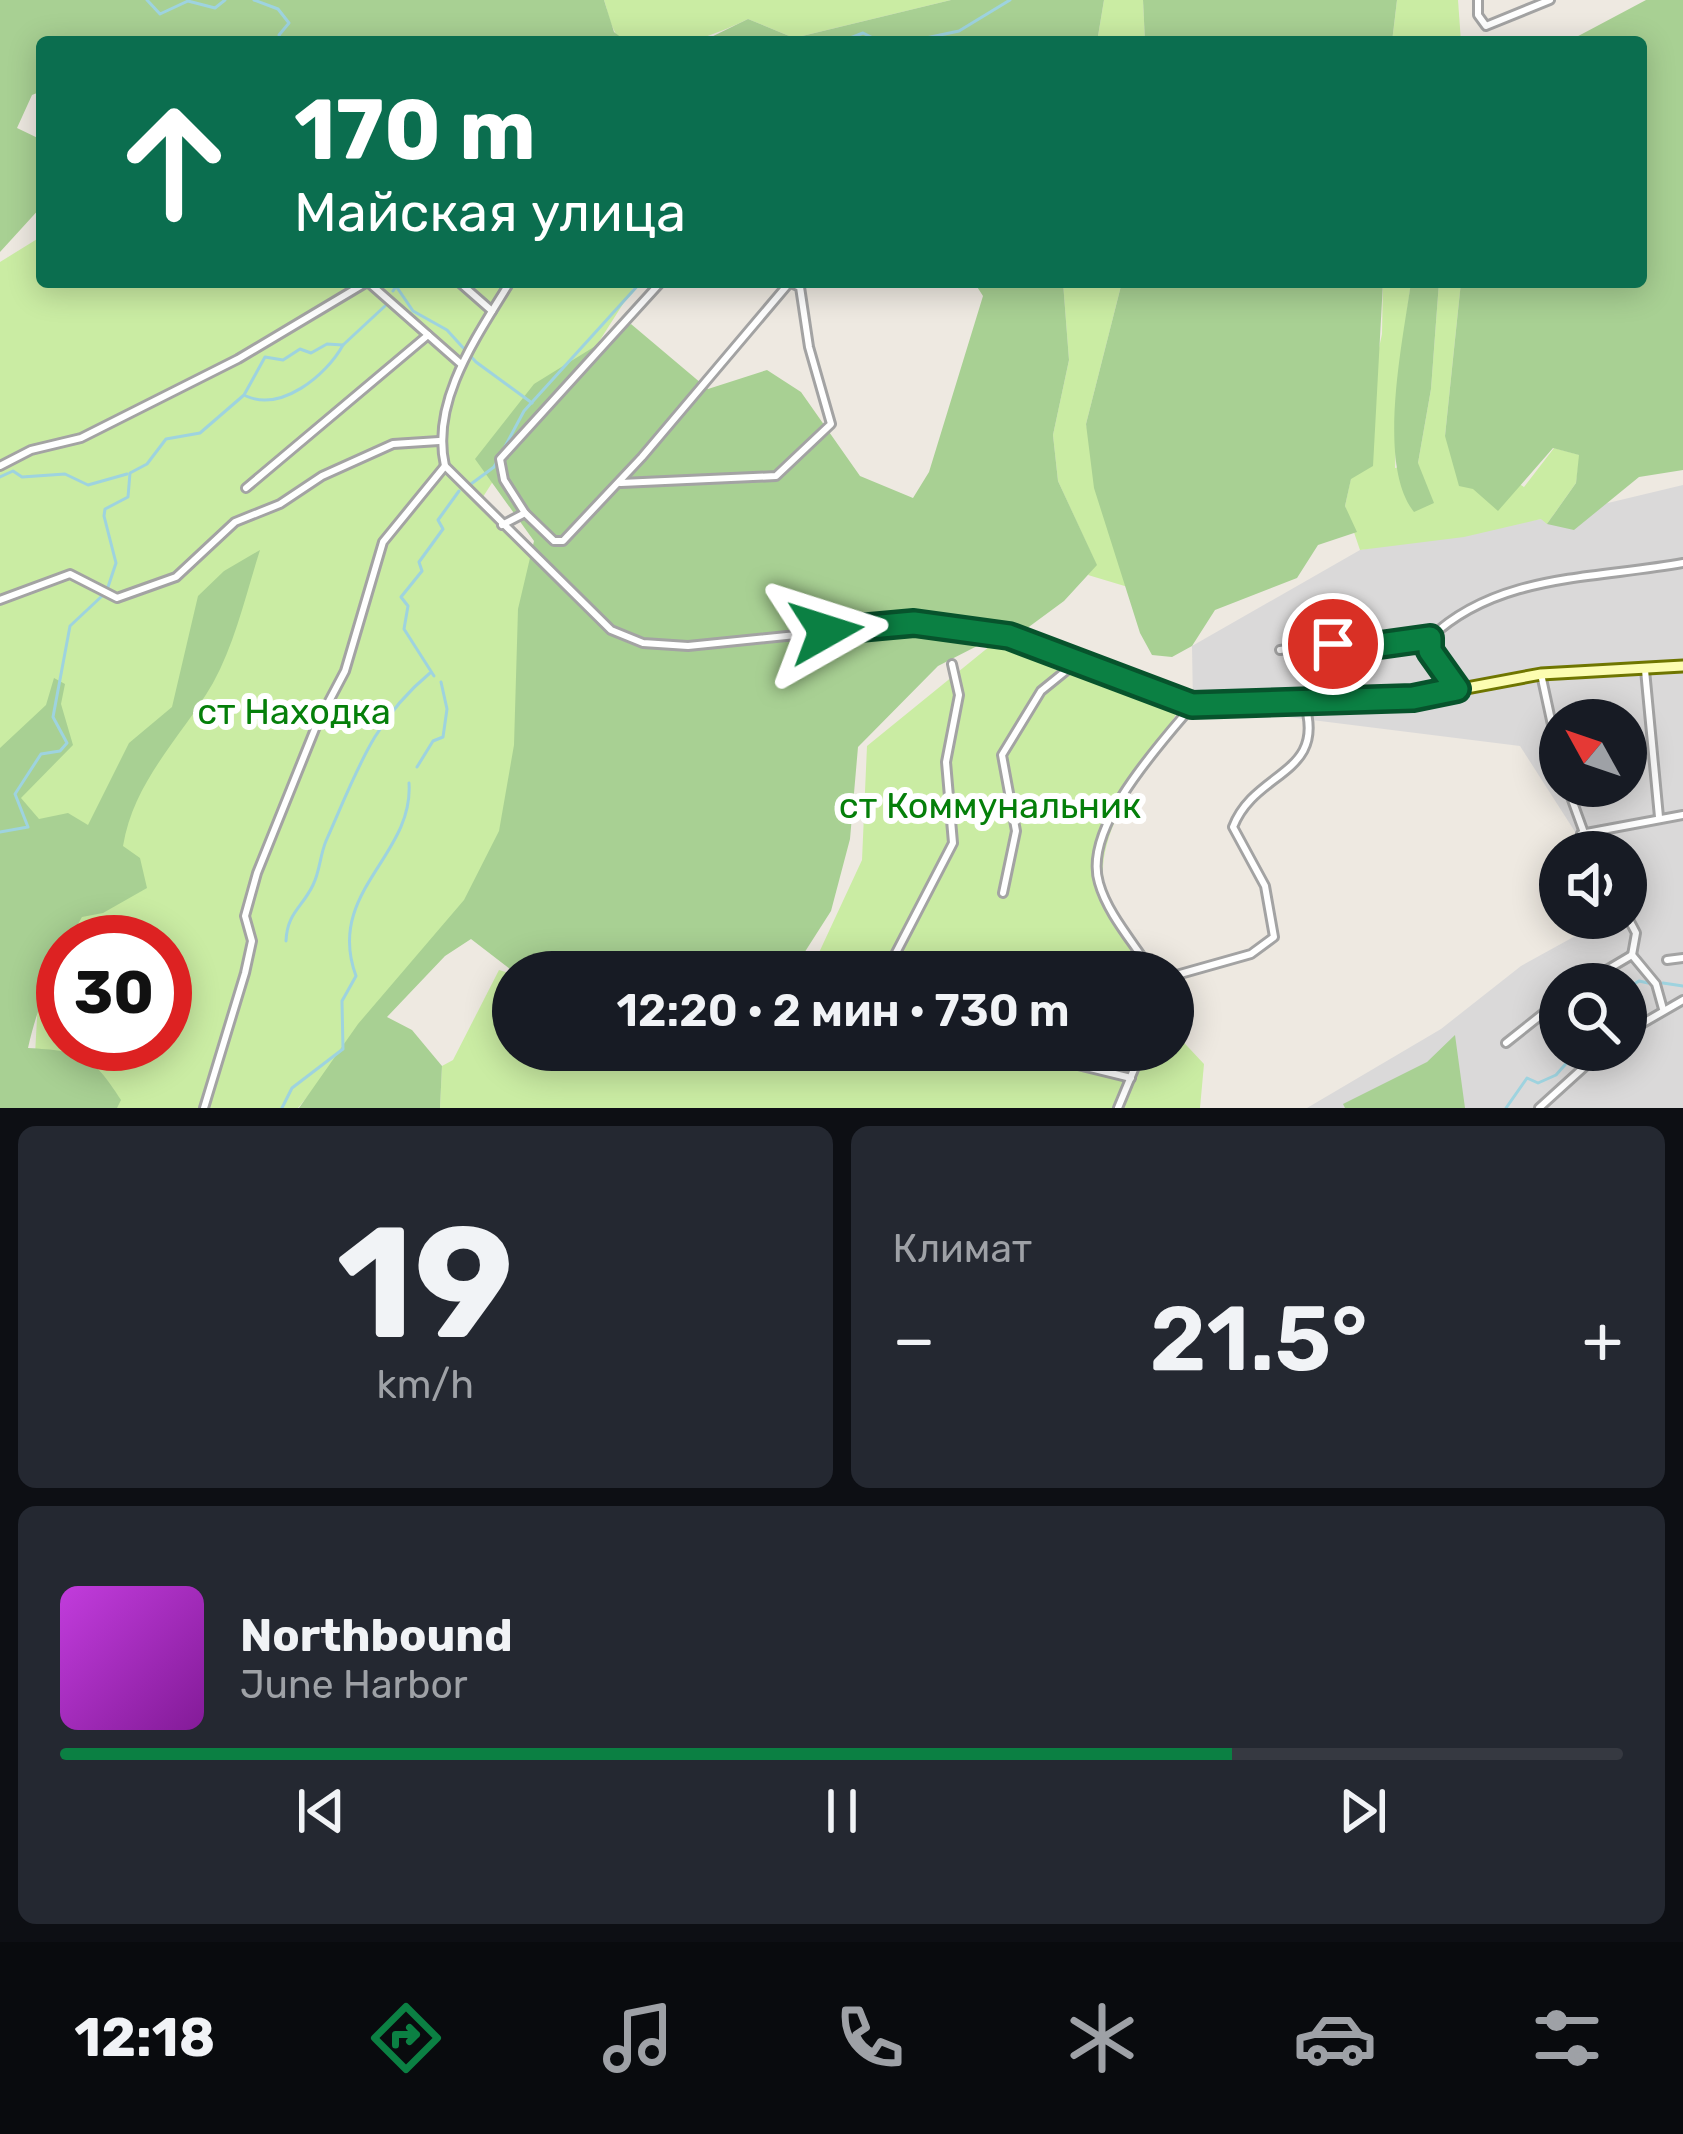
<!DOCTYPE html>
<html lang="ru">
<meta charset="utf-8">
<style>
:root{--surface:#171b24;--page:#242831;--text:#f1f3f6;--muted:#9ea1a6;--line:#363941;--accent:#0b8043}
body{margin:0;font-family:Rubik,sans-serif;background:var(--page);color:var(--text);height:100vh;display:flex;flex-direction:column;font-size:45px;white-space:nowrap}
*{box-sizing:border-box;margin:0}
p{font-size:39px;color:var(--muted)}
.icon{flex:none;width:66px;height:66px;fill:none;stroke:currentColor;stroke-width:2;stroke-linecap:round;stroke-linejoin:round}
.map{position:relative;height:1108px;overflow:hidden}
.sheet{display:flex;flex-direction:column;gap:18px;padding:18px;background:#0d0f14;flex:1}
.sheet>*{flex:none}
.top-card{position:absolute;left:36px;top:36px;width:1611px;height:252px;border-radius:12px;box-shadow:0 6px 30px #0003;background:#0b6e4f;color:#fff;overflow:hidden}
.needle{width:78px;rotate:310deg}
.tools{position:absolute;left:1539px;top:699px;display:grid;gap:24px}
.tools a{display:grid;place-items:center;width:108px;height:108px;border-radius:50%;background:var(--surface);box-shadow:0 6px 30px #0003;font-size:60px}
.speed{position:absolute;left:36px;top:915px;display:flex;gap:24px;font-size:60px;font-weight:700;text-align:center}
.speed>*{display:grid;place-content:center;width:156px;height:156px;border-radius:50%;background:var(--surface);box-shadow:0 6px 30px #0003;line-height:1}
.speed .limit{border:18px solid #d22;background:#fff;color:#111}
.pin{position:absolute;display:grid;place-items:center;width:102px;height:102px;color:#fff;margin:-51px;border:6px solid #fff;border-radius:50%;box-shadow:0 3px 12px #0007}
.me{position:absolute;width:132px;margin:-66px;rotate:84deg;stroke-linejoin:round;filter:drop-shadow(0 0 9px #0008)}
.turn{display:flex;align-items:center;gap:42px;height:252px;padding:0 60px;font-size:54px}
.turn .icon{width:156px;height:156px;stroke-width:2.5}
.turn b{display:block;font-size:84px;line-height:102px}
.big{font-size:90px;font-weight:600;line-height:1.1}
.sheet .tile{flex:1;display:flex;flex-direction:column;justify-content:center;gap:18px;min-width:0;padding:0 42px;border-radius:18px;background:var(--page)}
.sheet .dial{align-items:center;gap:0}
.dial b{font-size:156px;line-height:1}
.song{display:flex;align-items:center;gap:36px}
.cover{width:144px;height:144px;border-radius:18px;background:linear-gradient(135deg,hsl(290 70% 55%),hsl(290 70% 35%))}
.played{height:12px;border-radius:6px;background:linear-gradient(90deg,var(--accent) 75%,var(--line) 75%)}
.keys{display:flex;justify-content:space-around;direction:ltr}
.heat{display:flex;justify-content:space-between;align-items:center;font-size:66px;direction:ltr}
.sheet .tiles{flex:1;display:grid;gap:18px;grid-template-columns:1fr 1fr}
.tile:last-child{grid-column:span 2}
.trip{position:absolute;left:492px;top:951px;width:702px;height:120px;border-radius:60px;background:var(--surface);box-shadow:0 6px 30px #0003;font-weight:600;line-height:120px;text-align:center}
.tabs{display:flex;height:192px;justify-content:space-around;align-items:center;background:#090b0e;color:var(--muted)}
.tabs .icon{width:84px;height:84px}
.tabs .current{color:var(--accent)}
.tabs b{font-size:54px;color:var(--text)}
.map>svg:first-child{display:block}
.residential{fill:#dad9d9;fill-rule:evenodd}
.grass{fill:#caeca3;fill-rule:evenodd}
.forest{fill:#a8d093}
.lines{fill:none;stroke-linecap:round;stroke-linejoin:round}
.stream{stroke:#9ed3df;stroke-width:3}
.street-casing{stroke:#a3a3a3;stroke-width:12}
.secondary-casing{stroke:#6f7600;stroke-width:15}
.street{stroke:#fff;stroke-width:6}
.secondary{stroke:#fcfdb1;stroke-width:9}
.route-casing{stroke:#07532c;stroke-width:30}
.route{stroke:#0b8043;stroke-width:21}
.labels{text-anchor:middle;stroke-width:12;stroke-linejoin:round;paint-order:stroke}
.park-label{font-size:36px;fill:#057f0a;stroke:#fff}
</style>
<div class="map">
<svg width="1683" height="1108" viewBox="0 0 1683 1108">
<rect width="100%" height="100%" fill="#eee9e1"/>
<!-- residential -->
<path class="residential" d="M1683,485V1108H1307L1441,1029L1521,966L1608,918H1626V852H1588L1520,746L1193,705L1192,646L1360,550L1541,519ZM1560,720H1626V786H1560ZM1560,984H1626V1050H1560Z"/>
<!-- grass -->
<g class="grass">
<path d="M604,0H951L794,38L748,19C716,35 663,55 626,42C611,36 609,14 604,0Z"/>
<polygon points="1104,0 1143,0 1145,42 1097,42"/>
<polygon points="1397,0 1458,0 1461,42 1392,42"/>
<path d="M42,236V282H637L579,373L508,458L481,500L611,626L510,853L298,1108H32L41,947L0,844V262ZM63,942H165V1044H63Z"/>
<polygon points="1063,282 1122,282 1086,424 1128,587 1088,575 1096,564 1058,481 1053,435 1069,360"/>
<polygon points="1383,282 1411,282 1400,364 1395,468 1418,463 1431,389 1439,282 1461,282 1445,436 1524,487 1554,448 1580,455 1576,483 1547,524 1541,519 1464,537 1360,550 1345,506 1382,334"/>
<path d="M990,646L1029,649L1179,709C1155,755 1088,837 1106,890C1116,918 1139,946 1154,972H810L862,860L867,746Z"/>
<polygon points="499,970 513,974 513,1050 1173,1050 1173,1031 1204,1064 1200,1108 440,1108 442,1066 453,1060"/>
</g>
<!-- forest -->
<g class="forest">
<polygon points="0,0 604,0 614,32 627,42 42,42 42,91 32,95 17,128 42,140 42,206 0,252"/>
<polygon points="951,0 1104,0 1097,42 701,42 748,19 794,38"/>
<polygon points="1143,0 1397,0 1392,42 1145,42"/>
<polygon points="1646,0 1683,0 1683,470 1639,477 1574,530 1547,524 1576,483 1579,455 1553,448 1498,511 1473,489 1459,486 1445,436 1461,282 1641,282 1641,42 1567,42"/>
<polygon points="974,282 1063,282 1069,360 1053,435 1058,481 1097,565 1064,601 1026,629 981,644 938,666 858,747 850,839 831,911 792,972 514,972 471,939 445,956 387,1017 412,1030 442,1066 440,1108 299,1108 358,1024 464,900 499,831 514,745 518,609 534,541 475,459 534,384 631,324 708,389 767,370 801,392 860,476 913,498 929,472 983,296"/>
<polygon points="1122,282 1383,282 1373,466 1351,479 1345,506 1357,532 1318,545 1297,578 1215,610 1192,646 1172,657 1152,655 1140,633 1094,488 1086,424"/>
<path d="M1411,282H1439L1431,389L1418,463L1434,503L1414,512C1376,464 1403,341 1411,282Z"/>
<path d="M260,550C246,594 235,643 213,683C181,738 134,780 123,846L140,858L147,888L103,913L82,917C58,957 39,999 28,1048C81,1051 92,1054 121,1100L117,1108H0V748L46,705L54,678L65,684L61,704L73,745L21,798L39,819L68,813L88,825L129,743L172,707L198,596L224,571Z"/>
<polygon points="1455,1035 1465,1108 1345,1108 1343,1104 1427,1062"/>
</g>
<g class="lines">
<!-- stream -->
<g class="stream">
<polyline points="147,0 160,14 188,1 215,8 225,0"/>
<polyline points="254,0 278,9 289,23 279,35 281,42"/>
<polyline points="840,42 863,33 881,42"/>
<polyline points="907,42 959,31 1010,0"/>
<polyline points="393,291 396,286 413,311 447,330 476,362 532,403"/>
<path d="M246,396C281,412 326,376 343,345"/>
<polyline points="0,477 13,471 22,477 65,474 88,485 127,474"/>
<polyline points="471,484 494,467 524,411 641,282"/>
<polyline points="108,587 116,563 104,516 105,509 128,497 130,473 147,464 166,439 200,433 244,395 265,357 283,360 300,349 311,353 327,344 343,345 385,306"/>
<polyline points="434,676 404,629 408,606 401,597 422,571 419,562 443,529 438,520 459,491"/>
<polyline points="417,767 433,741 443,737 447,709 441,682"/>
<polyline points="0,832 28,827 15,794 41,754 60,751 67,743 53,717 70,626 102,596"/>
<path d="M286,941C287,913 302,908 313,885C320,871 320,855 326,841C356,774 372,721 430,673"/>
<polyline points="1663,983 1683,986"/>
<polyline points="1626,989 1639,981 1648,983"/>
<path d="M282,1108L292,1088L343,1049L342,1001L356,976C325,892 414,856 409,783"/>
<polyline points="1506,1108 1527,1078 1538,1083 1556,1075 1578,1050"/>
</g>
<defs>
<g id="street">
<polyline points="1478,0 1478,15 1486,26 1550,0"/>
<polyline points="368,282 461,364"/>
<polyline points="459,282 492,311"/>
<path d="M510,282C478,335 430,401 445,466L611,630L643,643L688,646L914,623L1009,636L1193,705C1160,744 1082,828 1099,883C1108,915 1135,944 1152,972"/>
<polyline points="0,466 31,450 81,438 238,359 367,282"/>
<polyline points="621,483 776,476 831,424 809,347 800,287 791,283"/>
<polyline points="246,488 428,335"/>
<polyline points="525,513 504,480 500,459 661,282"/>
<polyline points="502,525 525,513 554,541 563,541 642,457 790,282"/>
<polyline points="0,600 70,574 117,598 176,577 235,522 280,504 322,476 393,444 439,441"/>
<polyline points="1280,650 1328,643 1351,649 1430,638"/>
<polyline points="1645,670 1659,817"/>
<polyline points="1541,674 1560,762"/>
<path d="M1457,689L1430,651V638C1498,573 1596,579 1683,563"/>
<polyline points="1567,786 1591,852"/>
<polyline points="1581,834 1683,815"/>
<polyline points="1003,893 1016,831 1002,755 1041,691 1078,661"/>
<polyline points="1626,914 1636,933 1632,955"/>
<polyline points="1632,955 1656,984 1663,1009"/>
<polyline points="1667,960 1683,958"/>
<polyline points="886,972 953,843 946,762 959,695 952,664"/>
<path d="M1173,976L1251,954L1274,937L1265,886L1233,827C1255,770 1328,775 1304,702"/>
<polyline points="1583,984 1632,955"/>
<polyline points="1626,1033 1683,1000"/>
<polyline points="1506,1043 1560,1000"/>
<path d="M895,1050C933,1058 980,1063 1017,1050L1131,1078"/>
<polyline points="777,1056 821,1050"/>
<polyline points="204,1108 245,973 252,941 245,916 257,873 317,724 345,671 383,542 445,466"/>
<polyline points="1118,1108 1142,1050"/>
<polyline points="1539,1108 1603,1050"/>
</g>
<polyline id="secondary" points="1193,705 1413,698 1541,674 1683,666"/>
</defs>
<!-- street casing -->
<use href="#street" class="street-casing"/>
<!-- secondary casing -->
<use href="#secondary" class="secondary-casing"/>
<!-- street -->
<use href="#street" class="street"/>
<!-- secondary -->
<use href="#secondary" class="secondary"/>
</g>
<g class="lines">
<defs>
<polyline id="route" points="826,631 914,623 1009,636 1192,705 1413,698 1457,689 1430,651 1430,638 1351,649 1333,644"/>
</defs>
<!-- route casing -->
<use href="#route" class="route-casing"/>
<!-- route -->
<use href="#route" class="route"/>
</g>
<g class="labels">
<!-- park labels -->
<g class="park-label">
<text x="294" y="724">ст Находка</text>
<text x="990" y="818">ст Коммунальник</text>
</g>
</g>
</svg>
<div class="tools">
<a><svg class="needle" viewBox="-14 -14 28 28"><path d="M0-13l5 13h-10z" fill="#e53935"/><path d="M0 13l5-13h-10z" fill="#9ea1a6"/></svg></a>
<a><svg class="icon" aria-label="sound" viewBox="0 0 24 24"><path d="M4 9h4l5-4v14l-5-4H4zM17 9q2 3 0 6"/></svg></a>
<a><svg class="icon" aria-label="search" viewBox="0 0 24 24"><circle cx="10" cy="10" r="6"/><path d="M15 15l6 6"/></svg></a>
</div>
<div class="speed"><div class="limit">30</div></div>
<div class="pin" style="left:1333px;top:644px;background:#d93025"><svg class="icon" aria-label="arrive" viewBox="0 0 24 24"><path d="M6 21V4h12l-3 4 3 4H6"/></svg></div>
<svg class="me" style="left:826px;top:631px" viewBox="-20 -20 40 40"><path d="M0-17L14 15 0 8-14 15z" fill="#0b8043" stroke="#fff" stroke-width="4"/></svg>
<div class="trip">12:20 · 2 мин · 730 m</div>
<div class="top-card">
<div class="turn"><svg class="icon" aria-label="ahead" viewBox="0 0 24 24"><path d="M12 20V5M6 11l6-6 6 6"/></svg><div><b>170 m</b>Майская улица</div></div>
</div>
</div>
<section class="sheet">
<div class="tiles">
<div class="tile dial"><b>19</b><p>km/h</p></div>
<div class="tile"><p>Климат</p>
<div class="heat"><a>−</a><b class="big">21.5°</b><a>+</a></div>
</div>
<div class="tile">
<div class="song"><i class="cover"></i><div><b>Northbound</b><p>June Harbor</p></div></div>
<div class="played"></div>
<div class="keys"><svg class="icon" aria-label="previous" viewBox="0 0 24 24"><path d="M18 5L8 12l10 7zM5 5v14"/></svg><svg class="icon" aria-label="pause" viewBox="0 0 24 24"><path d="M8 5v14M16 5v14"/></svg><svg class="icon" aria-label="next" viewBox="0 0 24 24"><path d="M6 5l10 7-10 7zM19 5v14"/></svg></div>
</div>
</div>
</section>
<nav class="tabs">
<b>12:18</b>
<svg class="icon current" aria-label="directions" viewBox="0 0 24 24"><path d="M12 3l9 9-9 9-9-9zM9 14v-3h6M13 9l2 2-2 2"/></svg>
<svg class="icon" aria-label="music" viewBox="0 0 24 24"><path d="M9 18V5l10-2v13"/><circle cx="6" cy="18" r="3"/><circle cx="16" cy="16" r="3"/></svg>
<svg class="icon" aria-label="phone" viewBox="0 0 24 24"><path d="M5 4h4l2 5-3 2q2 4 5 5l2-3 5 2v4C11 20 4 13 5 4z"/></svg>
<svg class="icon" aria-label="climate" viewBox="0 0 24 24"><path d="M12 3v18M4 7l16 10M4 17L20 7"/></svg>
<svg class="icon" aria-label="car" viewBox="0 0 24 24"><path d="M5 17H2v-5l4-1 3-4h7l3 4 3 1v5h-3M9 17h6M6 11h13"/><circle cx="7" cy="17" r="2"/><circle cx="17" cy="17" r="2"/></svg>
<svg class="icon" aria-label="filters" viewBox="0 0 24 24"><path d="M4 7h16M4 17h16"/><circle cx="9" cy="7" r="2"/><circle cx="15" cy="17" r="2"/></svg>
</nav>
